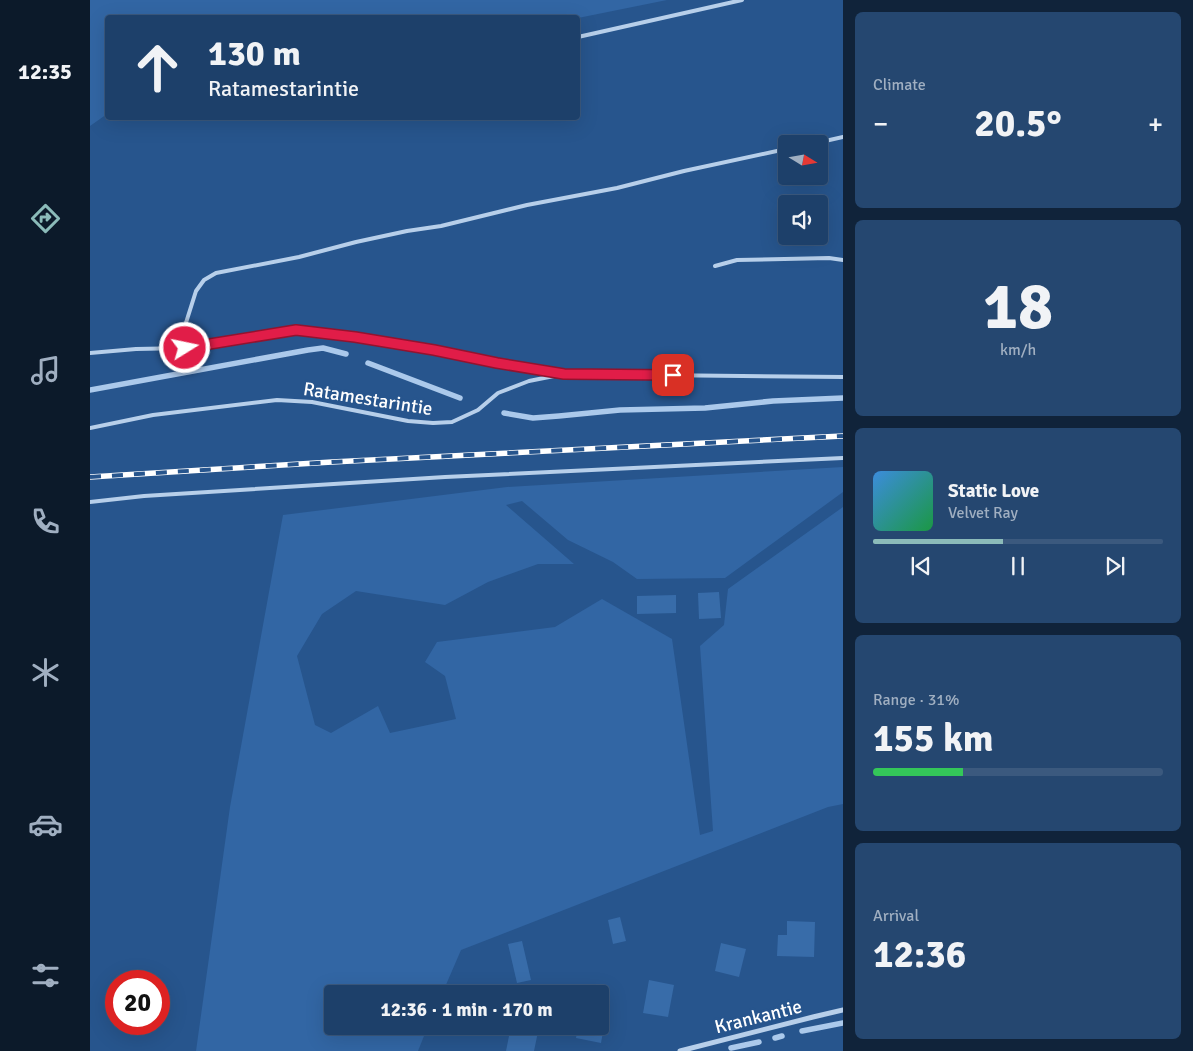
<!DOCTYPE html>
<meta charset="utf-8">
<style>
:root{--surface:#1d406a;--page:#254770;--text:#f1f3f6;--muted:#a0afc1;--line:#3b597e;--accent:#8bbbb9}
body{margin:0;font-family:Signika,sans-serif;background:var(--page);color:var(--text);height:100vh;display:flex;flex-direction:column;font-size:19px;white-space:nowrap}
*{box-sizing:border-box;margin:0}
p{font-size:16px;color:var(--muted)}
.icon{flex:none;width:28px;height:28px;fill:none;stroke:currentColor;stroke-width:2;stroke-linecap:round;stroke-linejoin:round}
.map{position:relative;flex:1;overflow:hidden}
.side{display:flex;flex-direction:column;gap:12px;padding:12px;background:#10233a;width:350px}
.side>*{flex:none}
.banner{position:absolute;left:15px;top:15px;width:475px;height:105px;border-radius:5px;box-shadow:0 5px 20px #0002,0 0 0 1px var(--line);background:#1d406a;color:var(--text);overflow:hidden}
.needle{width:32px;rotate:101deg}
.controls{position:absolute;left:688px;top:135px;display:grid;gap:10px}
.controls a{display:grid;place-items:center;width:50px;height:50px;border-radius:5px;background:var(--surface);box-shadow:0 5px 20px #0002,0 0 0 1px var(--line);font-size:25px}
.speed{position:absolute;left:15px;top:970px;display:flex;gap:10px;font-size:25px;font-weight:700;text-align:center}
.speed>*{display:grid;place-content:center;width:65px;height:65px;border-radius:50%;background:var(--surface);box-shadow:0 5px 20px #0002,0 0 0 1px var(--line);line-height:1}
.speed .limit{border:8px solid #d22;background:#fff;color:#111}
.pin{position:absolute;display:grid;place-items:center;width:42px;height:42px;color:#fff;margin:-21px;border-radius:10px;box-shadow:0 2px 8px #0006}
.me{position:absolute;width:55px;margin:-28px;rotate:80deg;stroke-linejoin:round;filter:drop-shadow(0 0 4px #0008)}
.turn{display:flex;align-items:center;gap:18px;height:105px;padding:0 20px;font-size:22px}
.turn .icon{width:65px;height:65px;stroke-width:2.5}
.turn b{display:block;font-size:35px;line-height:42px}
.big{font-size:38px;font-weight:700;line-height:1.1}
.side .widget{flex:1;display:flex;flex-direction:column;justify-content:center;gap:8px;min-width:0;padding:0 18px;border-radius:8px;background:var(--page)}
.side .dial{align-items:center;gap:0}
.dial b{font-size:65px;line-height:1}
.song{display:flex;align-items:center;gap:15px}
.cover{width:60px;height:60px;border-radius:8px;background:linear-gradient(135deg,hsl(210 70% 55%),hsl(140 70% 35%))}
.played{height:5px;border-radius:2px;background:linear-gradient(90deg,var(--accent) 45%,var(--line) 45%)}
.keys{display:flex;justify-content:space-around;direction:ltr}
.heat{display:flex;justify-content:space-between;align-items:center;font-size:28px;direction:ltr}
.charge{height:8px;border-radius:4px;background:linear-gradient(90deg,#34c759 31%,var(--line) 0)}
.trip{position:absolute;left:234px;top:985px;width:285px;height:50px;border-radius:5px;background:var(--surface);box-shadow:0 5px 20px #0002,0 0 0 1px var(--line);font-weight:700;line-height:50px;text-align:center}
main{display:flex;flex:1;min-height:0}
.tab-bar{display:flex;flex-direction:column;width:90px;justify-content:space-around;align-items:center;background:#0c1a2a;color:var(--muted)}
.tab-bar .icon{width:35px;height:35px}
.tab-bar .selected{color:var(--accent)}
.tab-bar b{font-size:22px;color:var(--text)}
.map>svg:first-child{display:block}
.green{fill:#3266a4}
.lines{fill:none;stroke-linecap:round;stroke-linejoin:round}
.stream{stroke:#abc9eb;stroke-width:5.5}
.building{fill:#386ca9}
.service{stroke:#b7cfea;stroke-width:4}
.minor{stroke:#b7cfea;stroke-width:5}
.rail-casing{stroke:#fff;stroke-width:5.5}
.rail{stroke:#27558d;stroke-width:4;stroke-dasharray:11;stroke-linecap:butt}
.route-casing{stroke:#92132f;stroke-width:12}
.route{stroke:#e11d48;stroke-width:9}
.labels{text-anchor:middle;stroke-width:5;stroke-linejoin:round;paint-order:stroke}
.street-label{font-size:19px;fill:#fff;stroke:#27558d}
</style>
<main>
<nav class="tab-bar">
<b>12:35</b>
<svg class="icon selected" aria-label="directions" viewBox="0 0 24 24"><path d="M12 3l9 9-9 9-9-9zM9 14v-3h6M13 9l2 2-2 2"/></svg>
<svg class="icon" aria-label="music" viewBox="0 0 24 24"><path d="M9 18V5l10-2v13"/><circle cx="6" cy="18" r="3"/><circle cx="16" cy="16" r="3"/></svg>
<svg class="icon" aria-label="phone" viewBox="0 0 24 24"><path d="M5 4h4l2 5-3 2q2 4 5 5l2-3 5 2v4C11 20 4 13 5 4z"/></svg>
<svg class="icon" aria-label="climate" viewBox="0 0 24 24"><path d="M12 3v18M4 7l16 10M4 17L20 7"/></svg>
<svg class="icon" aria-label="car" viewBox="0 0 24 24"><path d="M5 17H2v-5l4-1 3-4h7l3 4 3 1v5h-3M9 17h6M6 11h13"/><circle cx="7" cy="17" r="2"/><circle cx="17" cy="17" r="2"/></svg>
<svg class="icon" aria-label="filters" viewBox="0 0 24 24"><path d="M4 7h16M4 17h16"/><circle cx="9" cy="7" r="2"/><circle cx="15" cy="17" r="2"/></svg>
</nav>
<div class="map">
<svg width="753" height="1051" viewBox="0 0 753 1051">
<rect width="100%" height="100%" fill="#27558d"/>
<!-- green -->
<g class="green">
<polygon points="0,0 577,0 488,18 18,18 17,114 0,126"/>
<polygon points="753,467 753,492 635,578 547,579 523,562 478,540 432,501 416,505 484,564 448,564 398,582 355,605 266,591 232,614 207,656 225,725 241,733 288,706 300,733 366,719 355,676 335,662 347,642 465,627 512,599 582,639 610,835 623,831 610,646 634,625 638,589 753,507 753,804 738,807 371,950 352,994 242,994 242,1026 338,1026 328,1051 106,1051 140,807 193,515 417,487"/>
</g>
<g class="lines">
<!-- stream -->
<g class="stream">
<polyline points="278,363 370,398"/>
<polyline points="0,390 218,350 233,348 256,354"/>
<polyline points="414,413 443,418 469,416 530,410 615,408 683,401 753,398"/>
<polyline points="712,1031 753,1023"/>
<polyline points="685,1038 692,1036"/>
<polyline points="641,1048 669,1042"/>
</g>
</g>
<!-- building -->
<g class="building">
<polygon points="629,592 631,618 609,619 608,593"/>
<polygon points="586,595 586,613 547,614 547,596"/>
<polygon points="530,917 536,941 523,944 518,920"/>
<polygon points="697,921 725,922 724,957 687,956 688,935 697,935"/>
<polygon points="432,941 441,980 427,983 418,944"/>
<polygon points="631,943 656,949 649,977 625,971"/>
<polygon points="559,980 584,985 578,1017 553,1013"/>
<polygon points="510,1013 516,1015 511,1043 486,1038 488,1026 510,1026"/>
<polygon points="421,1026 449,1027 444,1051 416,1051"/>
</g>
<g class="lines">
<!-- service -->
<g class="service">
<polyline points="488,37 652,0"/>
<polyline points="722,144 753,137"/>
<polyline points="625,266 647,260 739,258 753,260"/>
<polyline points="95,348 93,339 94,329 106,291 114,280 126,273 209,257 266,242 317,231 351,226 437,205 527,188 594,171 696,149"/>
<polyline points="0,353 46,349 95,348 206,330 265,337 344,350 407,363 471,374"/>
<polyline points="0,428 63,415 187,400 222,402 318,421 343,423 362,422 388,410 408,393 439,381 474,374 753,377"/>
<polyline points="0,502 54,496 355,477 753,458"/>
</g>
<!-- minor -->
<polyline class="minor" points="590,1051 723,1017 753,1010"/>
<defs>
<polyline id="rail" points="0,477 242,462 753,436"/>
</defs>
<!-- rail casing -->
<use href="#rail" class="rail-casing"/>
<!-- rail -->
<use href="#rail" class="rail"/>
</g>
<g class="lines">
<defs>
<polyline id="route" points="95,348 206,330 265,337 344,350 407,363 474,374 583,375"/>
</defs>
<!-- route casing -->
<use href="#route" class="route-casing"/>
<!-- route -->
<use href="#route" class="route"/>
</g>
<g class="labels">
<!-- street labels -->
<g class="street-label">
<text transform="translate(278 398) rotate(9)" y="7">Ratamestarintie</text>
<text transform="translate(668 1016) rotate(-14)" y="7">Krankantie</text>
</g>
</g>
</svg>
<div class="controls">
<a><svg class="needle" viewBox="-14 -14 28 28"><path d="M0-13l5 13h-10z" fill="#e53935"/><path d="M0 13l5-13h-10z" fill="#a0afc1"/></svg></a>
<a><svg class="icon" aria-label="sound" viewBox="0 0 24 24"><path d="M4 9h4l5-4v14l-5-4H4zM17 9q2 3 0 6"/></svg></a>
</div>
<div class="speed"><div class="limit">20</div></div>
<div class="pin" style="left:583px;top:375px;background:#d93025"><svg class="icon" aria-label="arrive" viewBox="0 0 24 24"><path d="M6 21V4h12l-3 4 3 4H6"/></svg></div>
<svg class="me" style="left:95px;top:348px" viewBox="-20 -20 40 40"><circle r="17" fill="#e11d48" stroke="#fff" stroke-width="3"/><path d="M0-11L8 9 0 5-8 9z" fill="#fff"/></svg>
<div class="trip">12:36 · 1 min · 170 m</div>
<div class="banner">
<div class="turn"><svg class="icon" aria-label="ahead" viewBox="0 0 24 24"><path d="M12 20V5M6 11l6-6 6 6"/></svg><div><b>130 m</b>Ratamestarintie</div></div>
</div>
</div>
<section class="side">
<div class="widget"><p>Climate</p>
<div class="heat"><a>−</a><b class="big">20.5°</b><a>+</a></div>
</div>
<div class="widget dial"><b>18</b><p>km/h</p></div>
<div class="widget">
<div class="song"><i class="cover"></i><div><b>Static Love</b><p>Velvet Ray</p></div></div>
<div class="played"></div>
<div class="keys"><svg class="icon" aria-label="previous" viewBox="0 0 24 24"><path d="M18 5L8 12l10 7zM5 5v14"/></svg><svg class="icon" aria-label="pause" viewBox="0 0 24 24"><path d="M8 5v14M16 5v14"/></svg><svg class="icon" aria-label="next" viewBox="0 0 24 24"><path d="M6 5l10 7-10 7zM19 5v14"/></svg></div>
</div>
<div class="widget"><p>Range · 31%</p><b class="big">155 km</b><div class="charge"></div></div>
<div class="widget"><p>Arrival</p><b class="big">12:36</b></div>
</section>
</main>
